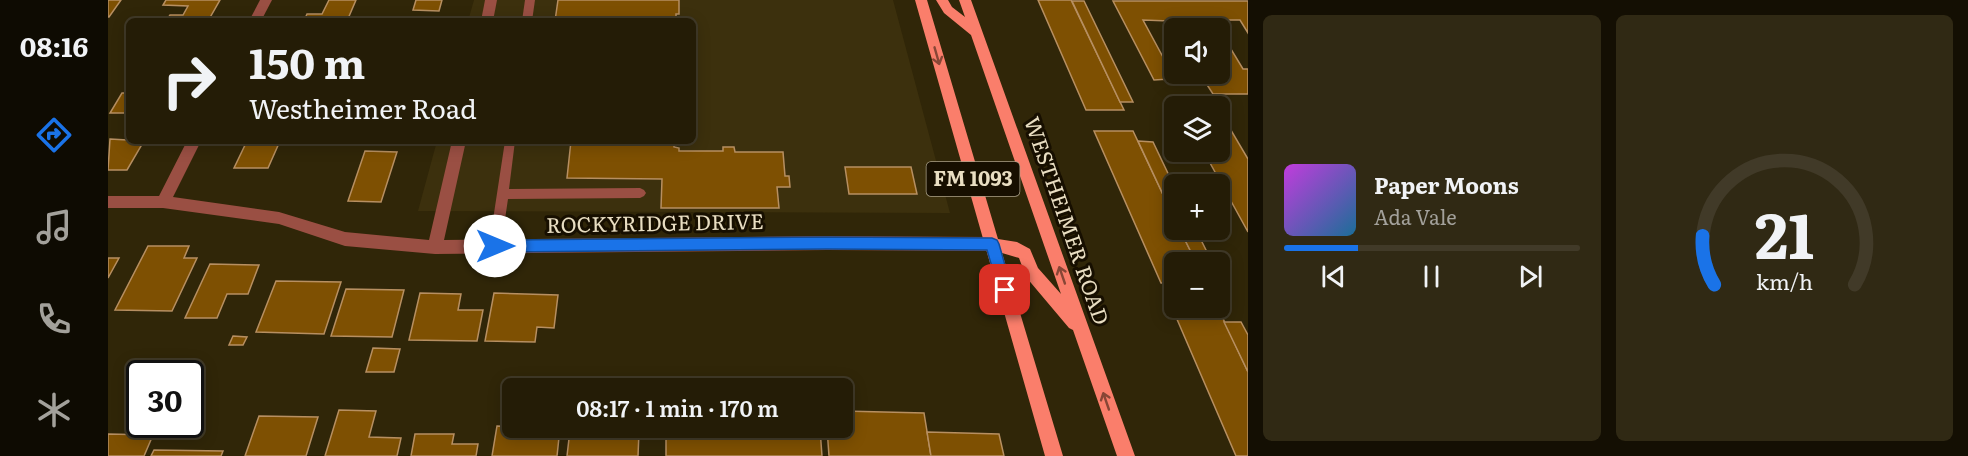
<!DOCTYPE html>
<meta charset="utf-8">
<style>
:root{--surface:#241c06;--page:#302914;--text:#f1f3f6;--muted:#a3a19b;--line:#413a28;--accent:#1a73e8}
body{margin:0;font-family:Literata,serif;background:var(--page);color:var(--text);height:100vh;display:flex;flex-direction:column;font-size:22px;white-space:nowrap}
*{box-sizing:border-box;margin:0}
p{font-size:20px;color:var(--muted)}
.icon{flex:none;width:33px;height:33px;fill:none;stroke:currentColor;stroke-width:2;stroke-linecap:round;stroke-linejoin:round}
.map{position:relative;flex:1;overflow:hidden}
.panel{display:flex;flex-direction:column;gap:15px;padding:15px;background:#140f03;width:720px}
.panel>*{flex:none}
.top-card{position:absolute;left:18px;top:18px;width:570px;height:126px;border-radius:9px;box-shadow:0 3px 15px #0003,0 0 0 2px var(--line);background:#241c06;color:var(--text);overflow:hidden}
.buttons{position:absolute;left:1056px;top:18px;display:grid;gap:12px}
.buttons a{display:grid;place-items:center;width:66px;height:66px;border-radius:9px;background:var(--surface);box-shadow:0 3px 15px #0003,0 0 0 2px var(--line);font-size:30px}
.speed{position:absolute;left:18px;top:360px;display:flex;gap:12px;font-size:30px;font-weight:700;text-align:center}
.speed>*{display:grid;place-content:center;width:78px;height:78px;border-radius:50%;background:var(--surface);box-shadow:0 3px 15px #0003,0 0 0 2px var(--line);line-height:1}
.speed .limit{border:3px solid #111;border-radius:9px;background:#fff;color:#111}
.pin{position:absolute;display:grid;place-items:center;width:51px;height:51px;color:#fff;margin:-26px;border-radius:12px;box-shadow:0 3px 9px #0006}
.me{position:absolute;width:66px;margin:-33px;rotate:90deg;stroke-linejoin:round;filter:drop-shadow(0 0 4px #0008)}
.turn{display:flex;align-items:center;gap:21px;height:126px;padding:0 24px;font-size:27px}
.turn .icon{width:78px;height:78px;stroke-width:2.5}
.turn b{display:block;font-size:42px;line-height:51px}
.panel .widget{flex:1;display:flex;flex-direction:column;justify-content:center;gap:9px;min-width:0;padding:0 21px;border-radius:9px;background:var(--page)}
.panel .dial{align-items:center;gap:0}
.dial svg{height:156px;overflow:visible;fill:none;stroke:var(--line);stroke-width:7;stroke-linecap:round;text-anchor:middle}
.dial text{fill:var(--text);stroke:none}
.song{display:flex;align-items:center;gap:18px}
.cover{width:72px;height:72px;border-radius:9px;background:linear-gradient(135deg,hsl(290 70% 55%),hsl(200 70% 35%))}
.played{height:6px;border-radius:3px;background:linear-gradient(90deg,var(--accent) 25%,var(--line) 25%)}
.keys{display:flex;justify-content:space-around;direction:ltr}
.panel .tiles{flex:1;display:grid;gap:15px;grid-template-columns:repeat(2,1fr)}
.trip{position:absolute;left:394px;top:378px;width:351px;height:60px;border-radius:9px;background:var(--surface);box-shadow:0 3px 15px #0003,0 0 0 2px var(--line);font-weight:600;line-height:60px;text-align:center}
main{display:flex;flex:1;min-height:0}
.menu{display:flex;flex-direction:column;width:108px;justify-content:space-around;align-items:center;background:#0e0b02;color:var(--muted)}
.menu .icon{width:42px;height:42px}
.menu .selected{color:var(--accent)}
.menu b{font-size:27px;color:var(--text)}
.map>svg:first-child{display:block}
.built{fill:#3c300d}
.building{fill:#7e5002;stroke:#b78f61;stroke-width:1.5}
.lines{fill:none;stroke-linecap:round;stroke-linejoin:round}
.service{fill:#9a4f43;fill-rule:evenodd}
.minor{fill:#9a4f43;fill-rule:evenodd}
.primary{fill:#fa7e6b;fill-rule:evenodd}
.oneway{stroke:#884636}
.route{fill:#1a73e8;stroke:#114b97;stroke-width:1.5}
.labels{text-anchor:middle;stroke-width:6;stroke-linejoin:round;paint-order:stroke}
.shield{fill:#170f00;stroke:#aaa088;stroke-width:1.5}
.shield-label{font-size:20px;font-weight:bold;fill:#e9dec2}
.street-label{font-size:21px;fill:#e9dec2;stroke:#170f00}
</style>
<main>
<nav class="menu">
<b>08:16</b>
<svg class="icon selected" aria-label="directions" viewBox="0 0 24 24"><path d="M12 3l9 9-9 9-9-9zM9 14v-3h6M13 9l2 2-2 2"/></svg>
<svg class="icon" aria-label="music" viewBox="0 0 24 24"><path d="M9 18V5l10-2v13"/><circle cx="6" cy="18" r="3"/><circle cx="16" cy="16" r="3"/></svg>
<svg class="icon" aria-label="phone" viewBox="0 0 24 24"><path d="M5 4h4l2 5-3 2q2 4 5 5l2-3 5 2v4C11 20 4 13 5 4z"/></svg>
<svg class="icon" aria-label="climate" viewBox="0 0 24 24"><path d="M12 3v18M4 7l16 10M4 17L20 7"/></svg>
</nav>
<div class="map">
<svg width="1140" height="456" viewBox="0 0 1140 456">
<rect width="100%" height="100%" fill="#302608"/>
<!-- built -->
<polygon class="built" points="366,0 785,0 842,213 310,211 329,141 585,141 585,21 360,21"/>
<!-- building -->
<g class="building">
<polygon points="0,0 13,0 1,17 0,17"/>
<polygon points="58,0 112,0 100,21 58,21 62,15 75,15 80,6 55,5"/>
<polygon points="221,0 248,0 239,21 196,21 199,14 214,14"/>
<polygon points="308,0 334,0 331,11 305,10"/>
<polygon points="450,0 571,0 571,14 568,14 568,21 447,21"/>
<polygon points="930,0 963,0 1016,110 978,110"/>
<polygon points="964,1 976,1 1025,102 1012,102"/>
<polygon points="1005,1 1140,1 1140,33 1132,20 1105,20 1110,28 1067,28 1062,21 1035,20 1062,70 1066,70 1066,74 1112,74 1112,31 1135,69 1140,69 1140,94 1105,94 1094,77 1046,80"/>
<polygon points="14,93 21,93 21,113 2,113"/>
<polygon points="1112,120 1117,120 1140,159 1140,232 1096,152 1112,152"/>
<polygon points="986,131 1025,131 1066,218 1066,230 1072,230 1088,262 1066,262 1066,283 1053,283"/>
<polygon points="2,139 36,141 19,170 0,170"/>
<polygon points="139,141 172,141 160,168 126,168"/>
<polygon points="463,141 566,141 566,147 571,148 571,151 615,151 615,147 626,147 627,152 675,152 677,176 681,176 682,187 669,187 671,208 553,208 554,179 459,178"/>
<polygon points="1030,141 1045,142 1066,186 1066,218"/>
<polygon points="257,151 289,152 273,202 240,201"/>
<polygon points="737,167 803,167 809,194 741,194"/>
<polygon points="1072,230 1088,230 1104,262 1088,262"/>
<polygon points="40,246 81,246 76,258 89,258 64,311 7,310"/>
<polygon points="0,258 11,258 0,278"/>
<polygon points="102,264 151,265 140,294 119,294 109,318 77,318"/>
<polygon points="168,281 233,282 216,334 148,332"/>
<polygon points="238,289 296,290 284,337 223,336"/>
<polygon points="312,293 353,294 350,310 375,310 369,341 301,340"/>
<polygon points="386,293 450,295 446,328 429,327 427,342 377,341"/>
<polygon points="1065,310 1111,310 1140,372 1140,456 1128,456"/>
<polygon points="1116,322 1133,322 1140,335 1140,372"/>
<polygon points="125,336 139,337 135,345 121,345"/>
<polygon points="265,348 292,349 286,372 258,372"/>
<polygon points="231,410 268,411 261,437 293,438 289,456 217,456"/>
<polygon points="735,411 816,413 823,456 721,456 719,428 735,428"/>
<polygon points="151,416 210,417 198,456 137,456"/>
<polygon points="389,426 452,428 449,456 384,456"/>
<polygon points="558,428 712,429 714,456 558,456"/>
<polygon points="462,430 531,432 530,456 459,456"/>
<polygon points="819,432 891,434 896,456 823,456"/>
<polygon points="0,434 45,435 36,456 0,456"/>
<polygon points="307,434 346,434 344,444 370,444 368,456 303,456"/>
<polygon points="46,450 115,451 113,456 43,456"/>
</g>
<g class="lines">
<!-- service -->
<g class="service">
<polygon points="417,0 427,0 424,21 414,21"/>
<polygon points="397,141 407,141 401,189 532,188 536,190 538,193 536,196 532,198 400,199 393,246 391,250 387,251 383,250 381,246"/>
</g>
<!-- minor -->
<g class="minor">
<polygon points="152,0 164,0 153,21 141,21"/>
<polygon points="377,0 389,0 385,21 373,21"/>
<polygon points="79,141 93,141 65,197 171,212 237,232 321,240 344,141 358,141 336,240 719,236 884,237 889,239 892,244 889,249 884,251 719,250 327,254 237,246 171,224 55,208 0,208 0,196 51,196"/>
</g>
<!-- primary -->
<polygon class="primary" points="807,0 819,0 890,239 909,242 922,249 930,268 953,294 863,35 836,13 828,0 840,0 844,7 857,17 851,0 863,0 1027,456 1009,456 965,330 961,328 918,277 911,258 894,253 955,456 937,456"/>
</g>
<!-- one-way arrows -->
<defs><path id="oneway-shaft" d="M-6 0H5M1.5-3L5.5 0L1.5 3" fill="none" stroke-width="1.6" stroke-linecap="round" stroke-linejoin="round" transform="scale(1.5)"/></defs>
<g class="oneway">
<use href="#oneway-shaft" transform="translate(829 56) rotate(74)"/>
<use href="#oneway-shaft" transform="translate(954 275) rotate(-109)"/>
<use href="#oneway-shaft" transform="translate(998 401) rotate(-109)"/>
</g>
<!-- route -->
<polygon class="route" points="719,237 884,238 889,240 891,244 904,290 902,294 897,296 892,294 879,250 719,249 387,252 382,251 380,246 382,242 387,240"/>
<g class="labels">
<!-- shield labels -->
<rect class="shield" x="818.5" y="162" width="93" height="34" rx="4.5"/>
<g class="shield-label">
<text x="865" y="186">FM 1093</text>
</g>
<!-- street labels -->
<g class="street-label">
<text transform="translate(958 221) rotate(71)" y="7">WESTHEIMER ROAD</text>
<text transform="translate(547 224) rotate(-1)" y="7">ROCKYRIDGE DRIVE</text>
</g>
</g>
</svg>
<div class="buttons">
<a><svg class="icon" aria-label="sound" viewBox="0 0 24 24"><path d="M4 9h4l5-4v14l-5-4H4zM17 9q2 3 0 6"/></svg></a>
<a><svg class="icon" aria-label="layers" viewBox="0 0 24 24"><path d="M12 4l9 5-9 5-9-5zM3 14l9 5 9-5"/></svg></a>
<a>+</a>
<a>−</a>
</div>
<div class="speed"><div class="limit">30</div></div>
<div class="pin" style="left:897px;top:290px;background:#d93025"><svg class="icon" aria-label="arrive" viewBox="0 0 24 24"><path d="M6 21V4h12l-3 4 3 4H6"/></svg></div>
<svg class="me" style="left:387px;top:246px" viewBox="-20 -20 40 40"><circle r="19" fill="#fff"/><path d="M0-13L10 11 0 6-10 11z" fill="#1a73e8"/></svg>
<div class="trip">08:17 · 1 min · 170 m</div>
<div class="top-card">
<div class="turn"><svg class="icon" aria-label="right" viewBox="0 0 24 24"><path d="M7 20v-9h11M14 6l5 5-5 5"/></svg><div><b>150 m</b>Westheimer Road</div></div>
</div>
</div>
<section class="panel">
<div class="tiles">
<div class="widget">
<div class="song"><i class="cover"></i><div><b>Paper Moons</b><p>Ada Vale</p></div></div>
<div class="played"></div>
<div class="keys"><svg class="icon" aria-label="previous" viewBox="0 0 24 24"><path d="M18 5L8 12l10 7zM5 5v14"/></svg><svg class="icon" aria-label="pause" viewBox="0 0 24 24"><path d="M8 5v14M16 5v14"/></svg><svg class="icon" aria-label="next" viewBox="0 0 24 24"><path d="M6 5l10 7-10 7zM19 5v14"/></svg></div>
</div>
<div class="widget dial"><svg viewBox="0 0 100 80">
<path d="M14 69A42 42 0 1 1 86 69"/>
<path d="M14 69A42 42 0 0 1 8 44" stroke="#1a73e8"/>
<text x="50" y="56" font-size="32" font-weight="700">21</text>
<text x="50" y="72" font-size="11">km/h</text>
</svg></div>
</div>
</section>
</main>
